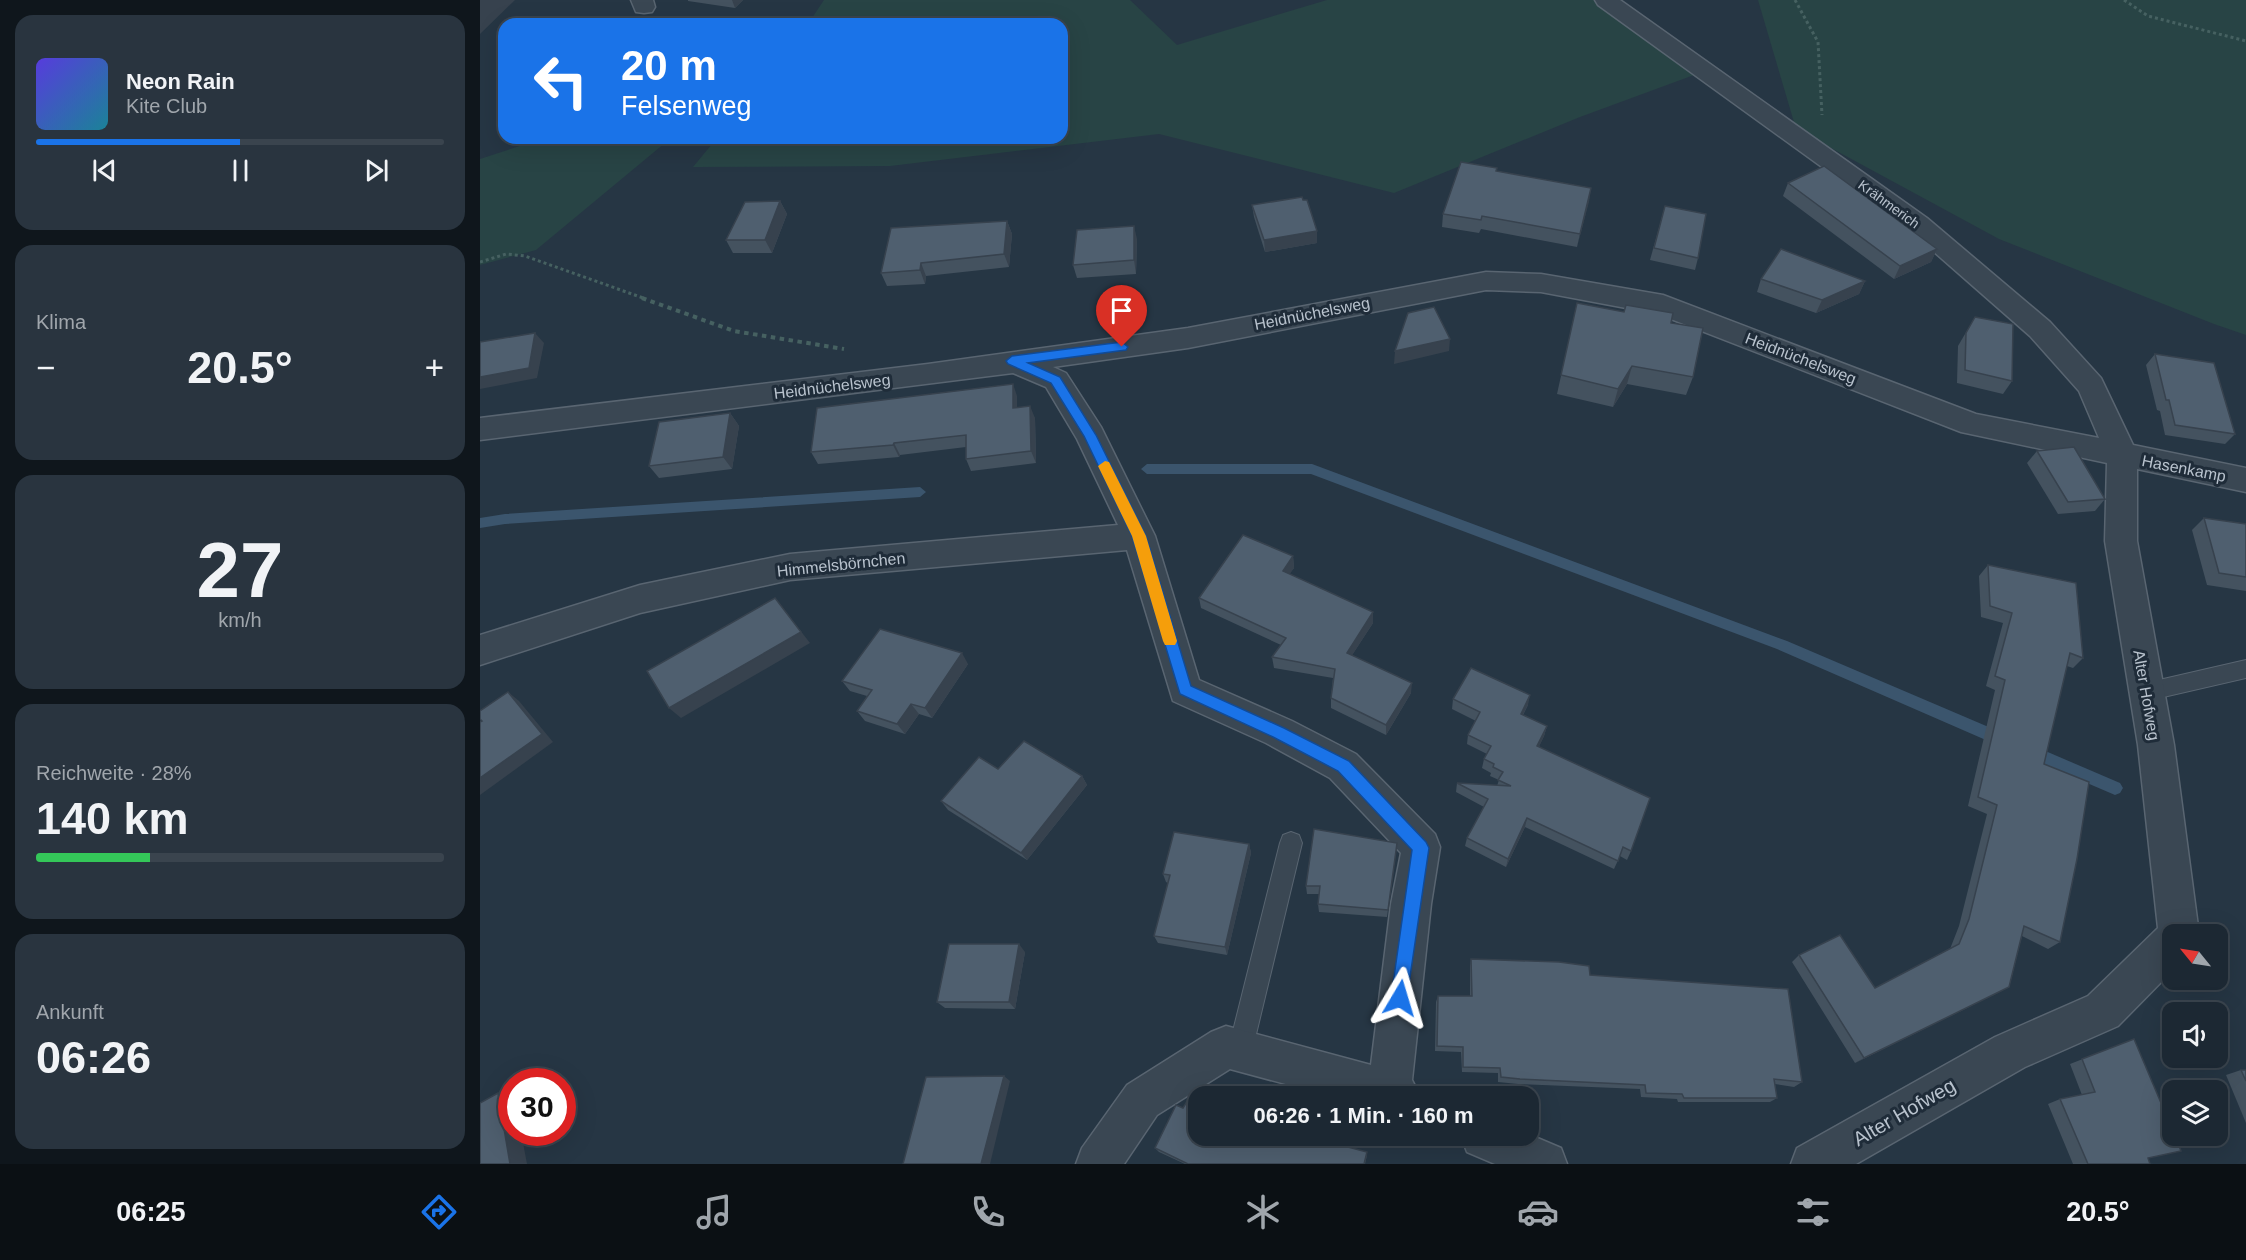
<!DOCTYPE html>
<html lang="de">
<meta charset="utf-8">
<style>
:root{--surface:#1c2833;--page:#29343f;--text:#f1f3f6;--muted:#a0a6ac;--line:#3a444e;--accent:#1a73e8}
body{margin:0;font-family:Helvetica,sans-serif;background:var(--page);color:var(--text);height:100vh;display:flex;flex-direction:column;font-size:22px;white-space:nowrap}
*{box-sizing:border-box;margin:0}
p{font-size:20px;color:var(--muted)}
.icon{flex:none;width:33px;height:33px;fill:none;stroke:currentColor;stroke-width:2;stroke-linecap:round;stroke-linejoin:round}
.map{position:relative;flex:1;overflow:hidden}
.side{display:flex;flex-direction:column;gap:15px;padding:15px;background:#0f161c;width:480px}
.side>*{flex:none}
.top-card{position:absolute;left:18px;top:18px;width:570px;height:126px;border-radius:18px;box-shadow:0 6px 24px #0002,0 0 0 2px var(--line);background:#1a73e8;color:#fff;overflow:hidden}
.needle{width:39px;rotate:300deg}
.tools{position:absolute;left:1682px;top:924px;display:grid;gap:12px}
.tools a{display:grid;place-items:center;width:66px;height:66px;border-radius:12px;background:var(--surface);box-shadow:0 6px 24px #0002,0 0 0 2px var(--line);font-size:30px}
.speed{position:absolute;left:18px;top:1068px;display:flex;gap:12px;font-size:30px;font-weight:700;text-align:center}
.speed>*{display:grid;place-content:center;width:78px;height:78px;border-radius:50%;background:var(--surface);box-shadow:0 6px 24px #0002,0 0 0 2px var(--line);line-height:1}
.speed .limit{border:9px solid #d22;background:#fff;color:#111}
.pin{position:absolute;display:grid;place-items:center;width:51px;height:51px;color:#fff;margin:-62px -26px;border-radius:50% 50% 50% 0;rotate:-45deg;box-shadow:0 0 6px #0007}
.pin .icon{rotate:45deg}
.me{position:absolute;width:66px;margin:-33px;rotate:7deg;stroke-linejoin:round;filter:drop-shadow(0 0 4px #0008)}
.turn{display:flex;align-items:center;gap:21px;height:126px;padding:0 24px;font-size:27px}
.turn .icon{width:78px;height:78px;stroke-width:2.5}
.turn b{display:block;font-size:42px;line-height:51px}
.big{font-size:45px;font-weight:600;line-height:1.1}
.side .tile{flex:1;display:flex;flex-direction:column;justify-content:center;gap:9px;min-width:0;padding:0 21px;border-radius:18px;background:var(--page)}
.side .dial{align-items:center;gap:0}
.dial b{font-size:78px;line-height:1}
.song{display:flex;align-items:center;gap:18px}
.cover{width:72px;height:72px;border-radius:9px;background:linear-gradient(135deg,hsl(250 70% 55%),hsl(190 70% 35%))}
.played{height:6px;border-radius:3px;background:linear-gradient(90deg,var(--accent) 50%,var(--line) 50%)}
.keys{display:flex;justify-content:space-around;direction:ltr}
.heat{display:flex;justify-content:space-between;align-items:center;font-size:33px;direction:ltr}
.charge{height:9px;border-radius:4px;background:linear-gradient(90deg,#34c759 28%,var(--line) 0)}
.trip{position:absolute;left:708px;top:1086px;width:351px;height:60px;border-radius:18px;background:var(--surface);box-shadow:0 6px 24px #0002,0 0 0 2px var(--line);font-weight:600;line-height:60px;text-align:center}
.tabs{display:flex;height:96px;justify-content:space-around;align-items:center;background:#0b1014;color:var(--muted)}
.tabs .icon{width:42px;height:42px}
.tabs .on{color:var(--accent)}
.tabs b{font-size:27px;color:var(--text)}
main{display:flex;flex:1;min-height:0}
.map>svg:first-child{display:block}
.green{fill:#284445}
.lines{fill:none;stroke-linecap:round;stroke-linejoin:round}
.stream{fill:#3b556d;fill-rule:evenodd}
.service-casing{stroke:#596571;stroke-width:2}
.minor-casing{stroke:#596571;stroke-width:3}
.path-far1{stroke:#466161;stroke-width:3;stroke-dasharray:3 3;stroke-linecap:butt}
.path{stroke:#466161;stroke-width:4;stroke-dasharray:4.5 4.5;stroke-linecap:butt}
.service{fill:#3a4753;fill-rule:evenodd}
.minor{fill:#3a4753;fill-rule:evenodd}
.wall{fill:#44525f}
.shaded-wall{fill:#37424e}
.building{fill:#4f5f6f;stroke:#37424e;stroke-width:1.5}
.route{fill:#1a73e8;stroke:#114b97;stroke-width:1.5}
.slow{fill:#f59e0b}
.labels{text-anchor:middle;stroke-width:6;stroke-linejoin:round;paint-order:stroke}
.far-street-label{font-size:14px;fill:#b8c2cd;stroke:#1f2c39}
.street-label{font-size:16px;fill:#b8c2cd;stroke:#1f2c39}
.near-street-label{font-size:20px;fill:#b8c2cd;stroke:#1f2c39}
</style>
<main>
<section class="side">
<div class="tile">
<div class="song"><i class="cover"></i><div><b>Neon Rain</b><p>Kite Club</p></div></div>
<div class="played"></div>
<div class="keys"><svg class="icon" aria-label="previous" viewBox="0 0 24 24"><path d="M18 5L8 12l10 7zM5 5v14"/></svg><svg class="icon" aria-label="pause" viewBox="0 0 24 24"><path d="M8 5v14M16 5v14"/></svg><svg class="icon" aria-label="next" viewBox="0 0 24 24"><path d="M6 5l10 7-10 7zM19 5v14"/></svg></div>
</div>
<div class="tile"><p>Klima</p>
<div class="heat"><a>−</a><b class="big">20.5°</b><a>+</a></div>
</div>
<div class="tile dial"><b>27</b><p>km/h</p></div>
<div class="tile"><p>Reichweite · 28%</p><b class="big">140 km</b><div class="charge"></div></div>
<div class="tile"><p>Ankunft</p><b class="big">06:26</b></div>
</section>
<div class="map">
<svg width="1766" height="1164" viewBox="0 0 1766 1164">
<rect width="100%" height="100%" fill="#263644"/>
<!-- green -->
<g class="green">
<polygon points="344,0 650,0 697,45 847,0 1114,0 1214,75 1100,117 914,193 679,134 410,166 213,167 237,138 582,138 582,24 328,24"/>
<polygon points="1278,0 1766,0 1766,335 1734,324 1519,239 1316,129"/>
<polygon points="64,138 191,138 56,250 0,265 0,159"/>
</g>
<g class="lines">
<!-- stream -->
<g class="stream">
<polygon points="667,464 832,464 1307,641 1525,734 1527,739 1525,744 1520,746 1515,744 1297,649 831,474 667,474 661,469"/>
<polygon points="440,487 446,492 440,497 25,524 0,528 0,518 25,514"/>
<polygon points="1549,744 1640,783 1643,788 1640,793 1635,795 1544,756 1542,751 1544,746"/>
</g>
<defs>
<g id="service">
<polygon points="1766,660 1766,678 1666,701 1659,698 1656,692 1659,686 1666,683"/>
<polygon points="811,832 819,835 822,843 772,1051 769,1060 760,1063 751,1060 748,1051 800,843 803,835"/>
</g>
<g id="minor">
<polygon points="151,0 173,0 175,7 172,12 164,13 156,12"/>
<polygon points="1115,0 1140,0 1447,218 1570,322 1621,378 1653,445 1766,468 1766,492 1657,469 1657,541 1694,745 1719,934 1692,934 1692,971 1638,1026 1545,1067 1376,1164 1311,1164 1317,1148 1515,1037 1608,996 1678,928 1658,745 1625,541 1627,463 1481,432 1178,314 1061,292 1006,290 708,348 573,367 586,373 621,427 675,536 719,680 812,721 876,754 955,834 960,847 951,904 932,1080 940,1096 850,1096 750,1069 677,1115 644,1164 596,1164 602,1148 647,1085 731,1032 746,1026 891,1065 911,904 921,853 850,778 786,743 693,701 647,550 310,580 160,613 0,665 0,635 160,585 310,554 638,525 597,439 566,387 533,373 0,440 0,418 448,364 708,328 1006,272 1061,274 1183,295 1496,414 1619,438 1599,391 1550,336 1429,230 1118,5"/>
<polygon points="1048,1134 1081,1148 1087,1164 1015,1164 987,1152 981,1136"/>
</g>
</defs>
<!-- service casing -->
<use href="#service" class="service-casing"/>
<!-- minor casing -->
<use href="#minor" class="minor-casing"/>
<!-- path-far1 -->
<g class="path-far1">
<polyline points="1315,0 1338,42 1342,115"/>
<polyline points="1644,0 1668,16 1766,41"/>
<polyline points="0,262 26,254 45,256 166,299"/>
</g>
<!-- path -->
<polyline class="path" points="162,298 254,331 364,349"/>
<!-- service -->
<use href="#service" class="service"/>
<!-- minor -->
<use href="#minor" class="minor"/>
</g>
<!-- wall -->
<g class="wall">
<polygon points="208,0 263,0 255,8 208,1"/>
<polygon points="1017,168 1017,171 1111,188 1097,247 1001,229 999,233 962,227 963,214"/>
<polygon points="1308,183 1457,249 1451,262 1414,279 1303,196"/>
<polygon points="300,201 307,214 292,253 253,253 246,240"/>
<polygon points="772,205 837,243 785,252 774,217"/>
<polygon points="1185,206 1218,258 1215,270 1170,260"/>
<polygon points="527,221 532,234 529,267 446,276 445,284 407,286 401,273"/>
<polygon points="657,239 656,274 597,278 593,265"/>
<polygon points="1281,279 1385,281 1379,294 1336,313 1277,292"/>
<polygon points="1097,303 1144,312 1146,305 1191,323 1213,377 1206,395 1147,384 1133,407 1077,394"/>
<polygon points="1495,317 1532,381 1523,394 1477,383 1478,346"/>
<polygon points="1675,354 1755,434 1745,444 1685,435 1680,411 1677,410 1666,365"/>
<polygon points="537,396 537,407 555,418 556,463 491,471 486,459 486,447 420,455 419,457 338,464 331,452"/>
<polygon points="250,413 259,426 252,469 179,478 169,466"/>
<polygon points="1557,451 1625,499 1615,511 1578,514 1547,463"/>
<polygon points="1724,518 1766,524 1766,591 1727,585 1712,530"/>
<polygon points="813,556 814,568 809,574 893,623 872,655 931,693 906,735 851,708 851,698 853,678 794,668 792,657 801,645 721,608 719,598"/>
<polygon points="1508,565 1603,658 1593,668 1587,666 1564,764 1580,942 1568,949 1542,936 1529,987 1375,1063 1312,962 1319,955 1395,988 1470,949 1479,926 1507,814 1488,806 1515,690 1506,686 1523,623 1501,617 1499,576"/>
<polygon points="488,664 452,718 439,714 425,734 385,721 377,711 387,696 370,691 362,681"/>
<polygon points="973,699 1048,705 1043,715 1067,726 1064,736 1059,746 1151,851 1147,860 1140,856 1134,869 1045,827 1026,867 985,846 987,838 1004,807 976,792 977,783 1017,786 1019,780 1010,776 1011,773 1002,768 1004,759 1007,754 987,744 988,735 996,721 972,709"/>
<polygon points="518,769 602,776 607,785 547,860 468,810 461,801"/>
<polygon points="917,843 907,917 839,912 838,904 839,894 827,894 826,886"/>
<polygon points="769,844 771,853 747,955 678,943 674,936 688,883 686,882 683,874"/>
<polygon points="545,952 535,1009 465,1008 457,1002"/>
<polygon points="991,959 1110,975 1322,1082 1314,1087 1295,1084 1297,1098 1290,1102 1198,1102 1197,1099 1161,1097 1160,1089 1038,1084 1018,1082 1018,1073 982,1072 981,1052 955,1051 956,1002 958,996 990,996 990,966"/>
<polygon points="1654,1039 1668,1158 1670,1164 1593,1164 1568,1104 1580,1099 1602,1095 1590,1064"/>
<polygon points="1761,1070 1766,1070 1766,1123 1746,1075"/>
<polygon points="716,1103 718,1136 887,1155 885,1164 705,1164 679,1152 675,1148 703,1108"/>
</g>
<!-- shaded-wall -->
<g class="shaded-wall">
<polygon points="0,0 35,0 0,34"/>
<polygon points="252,0 263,0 255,8"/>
<polygon points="1111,188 1109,202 1097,247 1100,234"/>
<polygon points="300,201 307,214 292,253 285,240"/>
<polygon points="527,221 532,234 529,267 524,254"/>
<polygon points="654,226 657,239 656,274 654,260"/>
<polygon points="837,231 837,243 785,252 784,240"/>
<polygon points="1457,249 1451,262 1414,279 1420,266"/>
<polygon points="441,263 446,276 445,284 440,270"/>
<polygon points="1385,281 1379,294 1336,313 1342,300"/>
<polygon points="55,333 64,343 57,378 0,389 0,377"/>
<polygon points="970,339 969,351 914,364 915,351"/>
<polygon points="1152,366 1147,384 1133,407 1138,389"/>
<polygon points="533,384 537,396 537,420 533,408"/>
<polygon points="550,406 555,418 556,463 551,451"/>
<polygon points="250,413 259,426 252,469 243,457"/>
<polygon points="414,443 420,455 419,457 413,445"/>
<polygon points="813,556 814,568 804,582 803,571"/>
<polygon points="295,598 330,643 201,718 189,708"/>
<polygon points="893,612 893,623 867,663 867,653"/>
<polygon points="482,653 488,664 452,718 445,708"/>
<polygon points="932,683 931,693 906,735 906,725"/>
<polygon points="28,692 39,701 73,742 0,795 0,778"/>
<polygon points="1050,695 1048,705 1038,724 1041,714"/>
<polygon points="431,704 439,714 425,734 417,724"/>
<polygon points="1067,726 1064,736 1055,755 1057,746"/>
<polygon points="602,776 607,785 547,860 541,853"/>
<polygon points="1047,818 1045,827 1026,867 1028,859"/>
<polygon points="769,844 771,853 747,955 745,947"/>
<polygon points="539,944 545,952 535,1009 529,1002"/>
<polygon points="1529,987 1518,993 1375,1063 1384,1058"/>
<polygon points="524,1076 530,1081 510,1164 501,1164"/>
<polygon points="18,1093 32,1097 32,1132 41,1132 47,1164 30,1164"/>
</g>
<!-- building -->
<g class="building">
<polygon points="981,162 1017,168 1016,171 1111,188 1100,234 1002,216 1001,220 963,214"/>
<polygon points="1344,166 1457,249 1420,266 1308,183"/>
<polygon points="822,197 823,200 827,200 837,231 784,240 772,205"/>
<polygon points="300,201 285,240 246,240 265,202"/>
<polygon points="1185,206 1226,214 1218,258 1174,248"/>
<polygon points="527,221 524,254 441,263 440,270 401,273 411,228"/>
<polygon points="654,226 654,260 593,265 597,230"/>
<polygon points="1301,249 1385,281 1342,300 1281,279"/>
<polygon points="1097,303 1144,312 1146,305 1193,313 1191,323 1223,328 1213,377 1152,366 1138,389 1081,375"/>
<polygon points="954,307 970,339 915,351 928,313"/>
<polygon points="1495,317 1533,324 1532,381 1485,370 1486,333"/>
<polygon points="55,333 49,368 0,377 0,342"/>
<polygon points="1675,354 1734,363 1755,434 1695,425 1689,400 1686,400"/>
<polygon points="533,384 533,408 550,406 551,451 486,459 486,435 414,443 413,445 331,452 337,408"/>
<polygon points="250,413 243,457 169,466 179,422"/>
<polygon points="1594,447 1625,499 1588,502 1557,451"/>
<polygon points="1724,518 1766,524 1766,577 1739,573"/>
<polygon points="763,535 813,556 803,571 893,612 867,653 932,683 906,725 851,698 855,669 792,657 806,638 719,598"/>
<polygon points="1508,565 1596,583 1603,658 1590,653 1564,764 1609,782 1597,859 1580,942 1544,926 1529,987 1384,1058 1319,955 1360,935 1395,988 1479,944 1489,919 1517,805 1498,797 1525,680 1515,676 1532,613 1510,606"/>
<polygon points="295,598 321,632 189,708 167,671"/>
<polygon points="400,629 482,653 445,708 431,704 417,724 377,711 392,690 362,681"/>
<polygon points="991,668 1050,695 1041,714 1067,726 1057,746 1170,798 1151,851 1143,847 1138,861 1047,818 1028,859 987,838 1008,799 977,783 1031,786 1018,780 1023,772 1013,767 1014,764 1004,759 1011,746 988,735 1000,712 973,699"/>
<polygon points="28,692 62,734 0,778 0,722 2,721 0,719 0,711"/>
<polygon points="544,741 602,776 541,853 461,801 499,757 518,769"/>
<polygon points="834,829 917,843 908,910 838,904 840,886 826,886"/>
<polygon points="694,832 769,844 745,947 674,936 690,875 683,874"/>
<polygon points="469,944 539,944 529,1002 457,1002"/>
<polygon points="991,959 1079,962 1109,966 1110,975 1308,989 1322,1082 1294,1079 1297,1098 1204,1098 1202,1094 1166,1093 1165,1085 1040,1079 1021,1077 1020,1068 983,1067 983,1047 957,1046 958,996 992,996"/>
<polygon points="1654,1039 1692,1129 1692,1136 1695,1136 1701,1151 1668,1158 1670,1164 1608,1164 1580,1099 1615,1092 1602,1059"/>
<polygon points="1761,1070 1766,1070 1766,1081"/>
<polygon points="524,1076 501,1164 423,1164 446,1077"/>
<polygon points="728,1086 749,1096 721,1096"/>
<polygon points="18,1093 30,1164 0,1164 0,1103"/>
<polygon points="708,1100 716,1103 718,1100 718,1136 826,1136 887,1152 884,1164 708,1164 675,1148 696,1105 703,1108"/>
</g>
<!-- route -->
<polygon class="route" points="642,342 648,347 646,350 548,363 580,377 616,435 666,536 711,686 804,728 869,761 946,842 949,848 926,1004 920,1006 914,1004 911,998 932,850 858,771 793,737 700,694 652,536 604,436 571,383 528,364 526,361 532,356"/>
<!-- slow -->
<polygon class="slow" points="625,461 629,462 666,536 697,641 695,645 685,645 683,641 652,536 618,466"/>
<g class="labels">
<!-- far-street labels -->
<g class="far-street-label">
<text transform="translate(1409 204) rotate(36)" y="5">Krähmerich</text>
</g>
<!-- street labels -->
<g class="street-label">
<text transform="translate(832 313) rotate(-11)" y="6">Heidnüchelsweg</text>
<text transform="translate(1321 358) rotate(21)" y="6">Heidnüchelsweg</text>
<text transform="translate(352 386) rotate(-7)" y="6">Heidnüchelsweg</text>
<text transform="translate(1704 468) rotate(11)" y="6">Hasenkamp</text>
<text transform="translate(361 564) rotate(-6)" y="6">Himmelsbörnchen</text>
<text transform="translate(1667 695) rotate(80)" y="6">Alter Hofweg</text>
</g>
<!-- near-street labels -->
<g class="near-street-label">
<text transform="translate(1424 1112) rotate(-30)" y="7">Alter Hofweg</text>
</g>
</g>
</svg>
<div class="tools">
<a><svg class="needle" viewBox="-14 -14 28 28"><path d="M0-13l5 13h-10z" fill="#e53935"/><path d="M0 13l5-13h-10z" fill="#a0a6ac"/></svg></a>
<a><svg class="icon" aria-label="sound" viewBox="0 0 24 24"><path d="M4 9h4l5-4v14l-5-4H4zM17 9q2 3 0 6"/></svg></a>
<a><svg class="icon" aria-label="layers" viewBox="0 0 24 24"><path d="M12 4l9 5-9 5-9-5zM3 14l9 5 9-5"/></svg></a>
</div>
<div class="speed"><div class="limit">30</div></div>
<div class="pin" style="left:642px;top:347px;background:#d93025"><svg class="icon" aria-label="arrive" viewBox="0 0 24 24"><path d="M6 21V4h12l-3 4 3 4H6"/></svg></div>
<svg class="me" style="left:920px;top:998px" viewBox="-20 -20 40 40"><path d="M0-17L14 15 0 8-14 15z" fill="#1a73e8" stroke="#fff" stroke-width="4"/></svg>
<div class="trip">06:26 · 1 Min. · 160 m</div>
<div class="top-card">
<div class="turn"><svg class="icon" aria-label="left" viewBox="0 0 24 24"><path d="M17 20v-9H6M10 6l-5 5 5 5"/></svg><div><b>20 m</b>Felsenweg</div></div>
</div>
</div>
</main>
<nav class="tabs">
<b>06:25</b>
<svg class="icon on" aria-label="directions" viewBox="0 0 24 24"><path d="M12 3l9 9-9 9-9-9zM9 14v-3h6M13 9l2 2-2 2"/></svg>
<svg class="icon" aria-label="music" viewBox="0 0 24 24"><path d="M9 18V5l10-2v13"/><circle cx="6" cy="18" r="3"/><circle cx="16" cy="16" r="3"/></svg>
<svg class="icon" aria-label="phone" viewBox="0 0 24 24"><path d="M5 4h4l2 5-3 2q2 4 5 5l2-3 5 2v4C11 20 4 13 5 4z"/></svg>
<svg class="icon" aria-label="climate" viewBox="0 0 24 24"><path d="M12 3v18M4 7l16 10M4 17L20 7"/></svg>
<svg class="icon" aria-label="car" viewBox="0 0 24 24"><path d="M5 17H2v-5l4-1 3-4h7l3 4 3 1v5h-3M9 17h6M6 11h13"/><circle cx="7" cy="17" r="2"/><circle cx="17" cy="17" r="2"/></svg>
<svg class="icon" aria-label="filters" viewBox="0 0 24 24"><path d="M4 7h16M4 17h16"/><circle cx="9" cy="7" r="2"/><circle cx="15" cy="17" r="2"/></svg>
<b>20.5°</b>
</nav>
